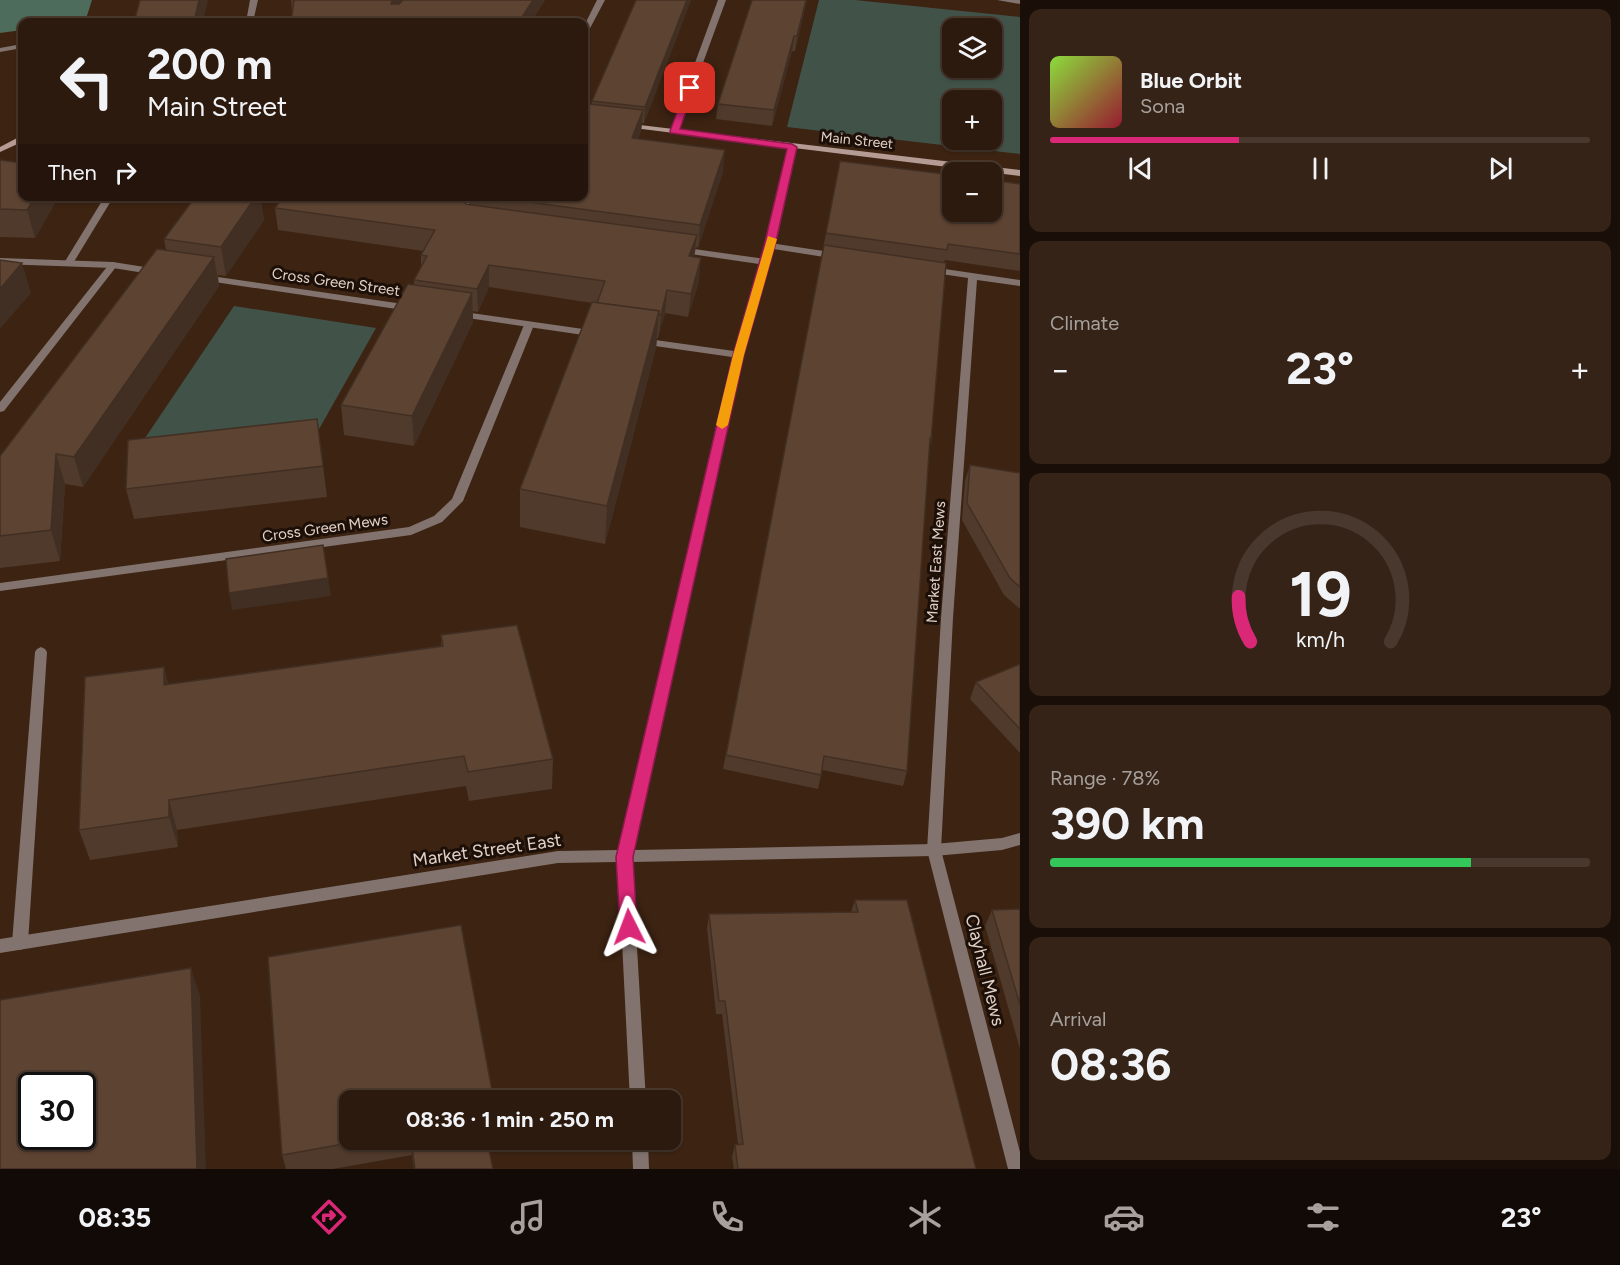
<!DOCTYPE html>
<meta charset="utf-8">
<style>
:root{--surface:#2d1a0e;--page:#352317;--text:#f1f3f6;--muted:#a7a19e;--line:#48382e;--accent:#db2777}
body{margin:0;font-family:Figtree,sans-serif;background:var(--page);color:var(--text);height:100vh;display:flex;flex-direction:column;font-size:22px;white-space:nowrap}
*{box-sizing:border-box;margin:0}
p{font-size:20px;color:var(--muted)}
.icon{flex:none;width:33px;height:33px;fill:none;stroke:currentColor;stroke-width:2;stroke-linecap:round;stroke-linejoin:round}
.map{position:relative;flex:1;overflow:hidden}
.details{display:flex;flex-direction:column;gap:9px;padding:9px;background:#190e08;width:600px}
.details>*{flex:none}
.hud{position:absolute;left:18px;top:18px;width:570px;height:183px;border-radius:12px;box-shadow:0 2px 4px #0004,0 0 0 2px var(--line);background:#2d1a0e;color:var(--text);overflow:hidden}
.tools{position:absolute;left:942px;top:18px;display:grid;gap:12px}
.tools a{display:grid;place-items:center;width:60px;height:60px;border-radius:12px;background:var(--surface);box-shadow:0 2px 4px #0004,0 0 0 2px var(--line);font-size:30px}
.speed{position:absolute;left:18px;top:1072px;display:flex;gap:12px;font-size:30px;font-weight:700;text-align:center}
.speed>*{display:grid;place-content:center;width:78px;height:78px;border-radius:50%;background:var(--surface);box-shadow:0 2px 4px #0004,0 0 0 2px var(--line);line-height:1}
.speed .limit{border:3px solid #111;border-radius:9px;background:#fff;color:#111}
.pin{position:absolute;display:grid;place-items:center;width:51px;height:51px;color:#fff;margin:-26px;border-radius:12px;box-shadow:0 3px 9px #0006}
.me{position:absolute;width:66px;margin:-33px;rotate:357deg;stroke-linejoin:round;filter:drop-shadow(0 0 4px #0008)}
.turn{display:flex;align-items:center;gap:21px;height:126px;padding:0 30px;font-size:27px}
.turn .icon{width:78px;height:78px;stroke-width:2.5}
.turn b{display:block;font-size:42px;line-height:51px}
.then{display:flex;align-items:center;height:57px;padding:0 30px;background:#0003;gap:12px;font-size:22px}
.big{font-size:45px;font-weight:700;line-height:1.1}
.details .tile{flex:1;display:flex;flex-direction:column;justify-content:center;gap:9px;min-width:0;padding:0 21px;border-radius:12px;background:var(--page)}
.details .dial{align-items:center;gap:0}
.dial svg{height:156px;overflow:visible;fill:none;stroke:var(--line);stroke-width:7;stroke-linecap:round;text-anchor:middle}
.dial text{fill:var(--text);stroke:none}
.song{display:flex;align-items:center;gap:18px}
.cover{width:72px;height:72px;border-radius:9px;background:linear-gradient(135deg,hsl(90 70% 55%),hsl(350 70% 35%))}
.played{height:6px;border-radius:3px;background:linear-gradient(90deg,var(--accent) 35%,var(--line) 35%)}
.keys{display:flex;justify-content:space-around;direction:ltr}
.heat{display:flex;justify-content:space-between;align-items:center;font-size:33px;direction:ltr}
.charge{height:9px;border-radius:4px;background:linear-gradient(90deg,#34c759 78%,var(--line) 0)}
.trip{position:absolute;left:339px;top:1090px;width:342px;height:60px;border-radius:12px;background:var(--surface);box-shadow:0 2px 4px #0004,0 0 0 2px var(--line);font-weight:700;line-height:60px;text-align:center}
.tabs{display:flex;height:96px;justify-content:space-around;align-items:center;background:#120a06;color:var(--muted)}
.tabs .icon{width:42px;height:42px}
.tabs .active{color:var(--accent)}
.tabs b{font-size:27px;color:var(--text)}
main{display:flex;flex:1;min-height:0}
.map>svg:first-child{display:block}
.green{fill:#415349;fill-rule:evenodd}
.forest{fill:#4d6c5b}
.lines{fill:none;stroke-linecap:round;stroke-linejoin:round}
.lane{fill:#82736e;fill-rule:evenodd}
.street{fill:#82736e;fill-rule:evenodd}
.secondary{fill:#b49c94;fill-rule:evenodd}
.wall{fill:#503a2b}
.shaded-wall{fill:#412f23}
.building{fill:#5d4332;stroke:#412f23;stroke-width:1.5;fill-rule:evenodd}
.route{fill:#db2777;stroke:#8e194d;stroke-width:1.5}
.slow{fill:#f59e0b}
.labels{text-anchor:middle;stroke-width:6;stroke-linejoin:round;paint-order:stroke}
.far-street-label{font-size:14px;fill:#e2d1c7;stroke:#1b0f08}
.street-label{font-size:15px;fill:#e2d1c7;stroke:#1b0f08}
.near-street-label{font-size:18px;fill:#e2d1c7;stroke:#1b0f08}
</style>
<main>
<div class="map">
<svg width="1020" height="1169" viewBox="0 0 1020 1169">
<rect width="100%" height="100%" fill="#3c2312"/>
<!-- green -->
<g class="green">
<path d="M819,0H855L1020,17V154L787,127ZM952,28H992V68H952ZM992,100V140H952V100Z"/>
<polygon points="234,306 376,328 318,431 139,447"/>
</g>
<!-- forest -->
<polygon class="forest" points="0,0 92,0 85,22 22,22 22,30 0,33"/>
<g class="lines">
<!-- lane -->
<g class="lane">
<polygon points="718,0 726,0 678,131 671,133 670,131"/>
<polygon points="22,44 22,48 0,52 0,48"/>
<polygon points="105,196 114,196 72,265 66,265 64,263"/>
<polygon points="463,196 472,196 474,199 467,215 469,218 465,221 458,215 465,199"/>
<polygon points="770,243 837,253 842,256 837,259 767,248 765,246"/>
<polygon points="680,247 765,259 770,262 765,265 677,252 677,248"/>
<polygon points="113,262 118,265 116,267 4,411 0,412 0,402 110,263"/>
<polygon points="931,267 1020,280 1020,286 977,280 953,618 941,850 1020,1152 1020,1169 1008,1169 927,850 941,618 968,278 928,272 926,270"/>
<polygon points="529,322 534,325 463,501 442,522 411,535 0,591 0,583 409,527 434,516 452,499 524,325"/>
<polygon points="41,647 45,649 47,652 28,943 25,948 20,950 15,948 12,943 35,652 37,649"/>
</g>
<!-- street -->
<g class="street">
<polygon points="250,0 258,0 253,22 246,22"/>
<polygon points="597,0 605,0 588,32 584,34 584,26"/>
<polygon points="997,0 1020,0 1020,4"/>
<polygon points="789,145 796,147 775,246 743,355 634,850 934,844 1002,838 1020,833 1020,845 1002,850 934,856 632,862 646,1101 630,1101 618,862 558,863 0,953 0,939 558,851 619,850 732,357 641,344 636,341 641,338 734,351 765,246"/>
<polygon points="0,258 113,262 157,269 162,272 157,275 113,268 0,264"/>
<polygon points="204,275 410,305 415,308 410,311 201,280 201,276"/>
<polygon points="457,311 597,331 602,334 597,337 454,316 454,312"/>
<polygon points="632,1140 648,1140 649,1169 633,1169"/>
</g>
<!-- secondary -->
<g class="secondary">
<polygon points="623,123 1020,170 1020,176 626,127 622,125"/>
<polygon points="19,137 22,137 22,142 0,152 0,147"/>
</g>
</g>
<!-- wall -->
<g class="wall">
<polygon points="291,0 545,0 531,22 291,22 292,12"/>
<polygon points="691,0 644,123 642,123 641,131 638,139 723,172 698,248 696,247 694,257 699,281 688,317 665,313 658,338 657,338 656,348 605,544 520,527 520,489 592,303 489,287 478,312 473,311 473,322 414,446 344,435 341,405 414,285 414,280 421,266 421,255 423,251 278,230 275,208 284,196 462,196 462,200 466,204 469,204 469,196 584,196 592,101"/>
<polygon points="807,0 795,51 792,51 772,126 716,119 718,104"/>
<polygon points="0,160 59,196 35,238 0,237"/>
<polygon points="1020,184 1020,271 945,260 944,262 931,441 929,447 907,771 903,786 822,770 818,789 723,769 826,233"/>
<polygon points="196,196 260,196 264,220 226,276 218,275 219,286 83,487 65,484 60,561 0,568 0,456 166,250 164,239"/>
<polygon points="317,419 327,497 134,519 126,489"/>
<polygon points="970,465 1020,473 1020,609 1004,595 962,520 965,481"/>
<polygon points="441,635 553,759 552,789 469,801 466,786 177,830 178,847 90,860 79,830 168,684 441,646"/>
<polygon points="1020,664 1020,753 970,699 976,682"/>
<polygon points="855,900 976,1169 734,1169 732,1157 735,1145 738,1144 722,1014 716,1014 707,928 709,914 851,912"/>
<polygon points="1020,909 1020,1049 985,926 992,910"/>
<polygon points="350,1140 491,1140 487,1141 493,1169 414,1169 412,1155 333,1169 286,1169 282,1155"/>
</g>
<!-- shaded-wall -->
<g class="shaded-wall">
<polygon points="199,0 208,0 203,22 194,22"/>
<polygon points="392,0 407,0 392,21 391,1"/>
<polygon points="533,0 545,0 531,22 519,22"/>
<polygon points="687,0 691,0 644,123 645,107"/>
<polygon points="806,0 807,0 795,51 797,36"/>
<polygon points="794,36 792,51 772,126 774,110"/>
<polygon points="643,110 641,131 630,160 632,138"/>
<polygon points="725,150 723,172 698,248 700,225"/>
<polygon points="35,196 59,196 35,238 27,210"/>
<polygon points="256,196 260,196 264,220 226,276 221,247"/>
<polygon points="697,235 694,258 689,256"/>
<polygon points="214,257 219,286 83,487 74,457"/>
<polygon points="701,258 699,281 688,317 691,294"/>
<polygon points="22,263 31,293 0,329 0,289"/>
<polygon points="489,265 489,287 478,312 477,289"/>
<polygon points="667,290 665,313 658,338 661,315"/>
<polygon points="472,293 473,322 414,446 412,416"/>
<polygon points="659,311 656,348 605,544 607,506"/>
<polygon points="56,454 65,484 60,561 51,530"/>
<polygon points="328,578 331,596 232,610 229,593"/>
<polygon points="164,667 172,697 164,685"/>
<polygon points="169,800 177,830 178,847 169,817"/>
<polygon points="191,968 200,996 206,1169 197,1169"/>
</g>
<!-- building -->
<g class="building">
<polygon points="140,0 199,0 194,22 134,22"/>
<polygon points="294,0 392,0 391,4 399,4 403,0 533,0 519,22 291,22"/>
<polygon points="636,0 687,0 645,107 592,101"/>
<polygon points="752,0 806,0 797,36 794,36 774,110 718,104"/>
<polygon points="589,104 643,110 632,138 725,150 700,225 484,196 584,196 584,115"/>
<polygon points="0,160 22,163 22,196 35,196 27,210 0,209"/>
<polygon points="840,161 952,175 952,212 992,212 992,180 1020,184 1020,254 948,244 947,250 826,233"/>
<polygon points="196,196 256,196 221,247 164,239"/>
<polygon points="284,196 458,196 466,204 697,235 689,256 701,258 691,294 667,290 661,315 659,315 659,311 597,303 605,281 489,265 477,289 414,280 427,256 421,255 435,230 275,208"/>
<polygon points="824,245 946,263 931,441 930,439 907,771 824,756 821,775 726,755"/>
<polygon points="157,249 214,257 74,457 56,454 51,530 0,536 0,456"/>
<polygon points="0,260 22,263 0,289"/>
<polygon points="408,284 472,293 412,416 341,405"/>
<polygon points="592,302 659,311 607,506 520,489"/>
<polygon points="317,419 323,466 126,489 128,440"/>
<polygon points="970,465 1020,473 1020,587 1010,578 967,503"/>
<polygon points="323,545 328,578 229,593 226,559"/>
<polygon points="517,625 553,759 468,772 464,756 169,800 169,817 79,830 85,677 164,667 164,685 443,646 441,635"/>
<polygon points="1020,664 1020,729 976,682"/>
<polygon points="855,900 907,900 976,1169 738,1169 735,1145 743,1144 725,1001 719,1001 709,914 858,912"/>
<polygon points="1020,909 1020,1005 992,910"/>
<polygon points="461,925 494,1101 350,1101 350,1140 366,1140 282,1155 268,957"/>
<path d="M191,968L197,1169H0V1000ZM32,1086H82V1137H32Z"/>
<polygon points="411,1140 487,1140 493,1169 415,1169"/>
</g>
<!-- route -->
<polygon class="route" points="687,86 694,88 680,129 792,144 797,147 775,246 744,355 633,857 637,927 635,933 629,935 623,933 620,927 616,857 733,355 764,246 787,149 671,133 670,131"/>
<!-- slow -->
<polygon class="slow" points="768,236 777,239 744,355 728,425 722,429 716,425 733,355"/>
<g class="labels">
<!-- far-street labels -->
<g class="far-street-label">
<text transform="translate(857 140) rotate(6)" y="5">Main Street</text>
</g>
<!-- street labels -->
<g class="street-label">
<text transform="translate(336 282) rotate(8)" y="5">Cross Green Street</text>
<text transform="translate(325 528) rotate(-8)" y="5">Cross Green Mews</text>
<text transform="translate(936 562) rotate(-86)" y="5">Market East Mews</text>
</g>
<!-- near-street labels -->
<g class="near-street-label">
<text transform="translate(487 850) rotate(-8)" y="6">Market Street East</text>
<text transform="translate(985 970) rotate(76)" y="6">Clayhall Mews</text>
</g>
</g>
</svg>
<div class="tools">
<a><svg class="icon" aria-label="layers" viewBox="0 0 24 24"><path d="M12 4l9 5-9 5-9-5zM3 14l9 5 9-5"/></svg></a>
<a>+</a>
<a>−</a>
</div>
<div class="speed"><div class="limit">30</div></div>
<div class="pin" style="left:690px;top:88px;background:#d93025"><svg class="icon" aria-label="arrive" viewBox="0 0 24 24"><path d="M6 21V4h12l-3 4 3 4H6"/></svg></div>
<svg class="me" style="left:629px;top:927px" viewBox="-20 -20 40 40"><path d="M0-17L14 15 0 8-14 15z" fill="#db2777" stroke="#fff" stroke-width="4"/></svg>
<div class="trip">08:36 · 1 min · 250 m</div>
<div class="hud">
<div class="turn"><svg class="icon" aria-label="left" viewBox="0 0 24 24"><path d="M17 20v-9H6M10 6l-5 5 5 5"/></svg><div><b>200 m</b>Main Street</div></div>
<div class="then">Then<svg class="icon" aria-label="right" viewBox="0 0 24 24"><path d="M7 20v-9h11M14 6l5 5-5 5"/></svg></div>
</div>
</div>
<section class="details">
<div class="tile">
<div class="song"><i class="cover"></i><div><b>Blue Orbit</b><p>Sona</p></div></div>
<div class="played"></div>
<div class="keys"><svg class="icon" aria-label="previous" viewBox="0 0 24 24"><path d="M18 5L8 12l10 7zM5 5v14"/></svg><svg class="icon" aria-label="pause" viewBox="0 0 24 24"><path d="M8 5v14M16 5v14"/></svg><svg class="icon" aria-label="next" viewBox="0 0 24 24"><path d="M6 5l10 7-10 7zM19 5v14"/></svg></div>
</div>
<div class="tile"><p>Climate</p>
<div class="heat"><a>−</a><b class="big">23°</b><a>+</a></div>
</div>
<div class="tile dial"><svg viewBox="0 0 100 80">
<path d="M14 69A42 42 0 1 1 86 69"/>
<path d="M14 69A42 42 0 0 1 8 46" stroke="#db2777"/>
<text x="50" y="56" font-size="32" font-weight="700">19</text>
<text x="50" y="72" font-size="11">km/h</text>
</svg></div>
<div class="tile"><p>Range · 78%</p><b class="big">390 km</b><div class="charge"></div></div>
<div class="tile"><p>Arrival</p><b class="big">08:36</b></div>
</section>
</main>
<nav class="tabs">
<b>08:35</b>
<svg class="icon active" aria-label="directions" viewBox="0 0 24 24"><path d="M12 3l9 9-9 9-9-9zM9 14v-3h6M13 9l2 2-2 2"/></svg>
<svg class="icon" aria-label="music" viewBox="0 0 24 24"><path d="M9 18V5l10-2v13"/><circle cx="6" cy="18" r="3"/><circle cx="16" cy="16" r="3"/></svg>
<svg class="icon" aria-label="phone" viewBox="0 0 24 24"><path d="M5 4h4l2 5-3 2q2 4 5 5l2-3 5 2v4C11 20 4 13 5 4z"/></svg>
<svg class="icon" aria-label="climate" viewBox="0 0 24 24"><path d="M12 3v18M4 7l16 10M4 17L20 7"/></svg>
<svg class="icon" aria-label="car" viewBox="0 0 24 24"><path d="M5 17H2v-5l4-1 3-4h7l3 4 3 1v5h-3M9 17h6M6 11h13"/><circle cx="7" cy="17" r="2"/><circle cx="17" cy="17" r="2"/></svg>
<svg class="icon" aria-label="filters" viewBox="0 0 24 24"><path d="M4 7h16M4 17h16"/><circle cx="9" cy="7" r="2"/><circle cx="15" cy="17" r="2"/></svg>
<b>23°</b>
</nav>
